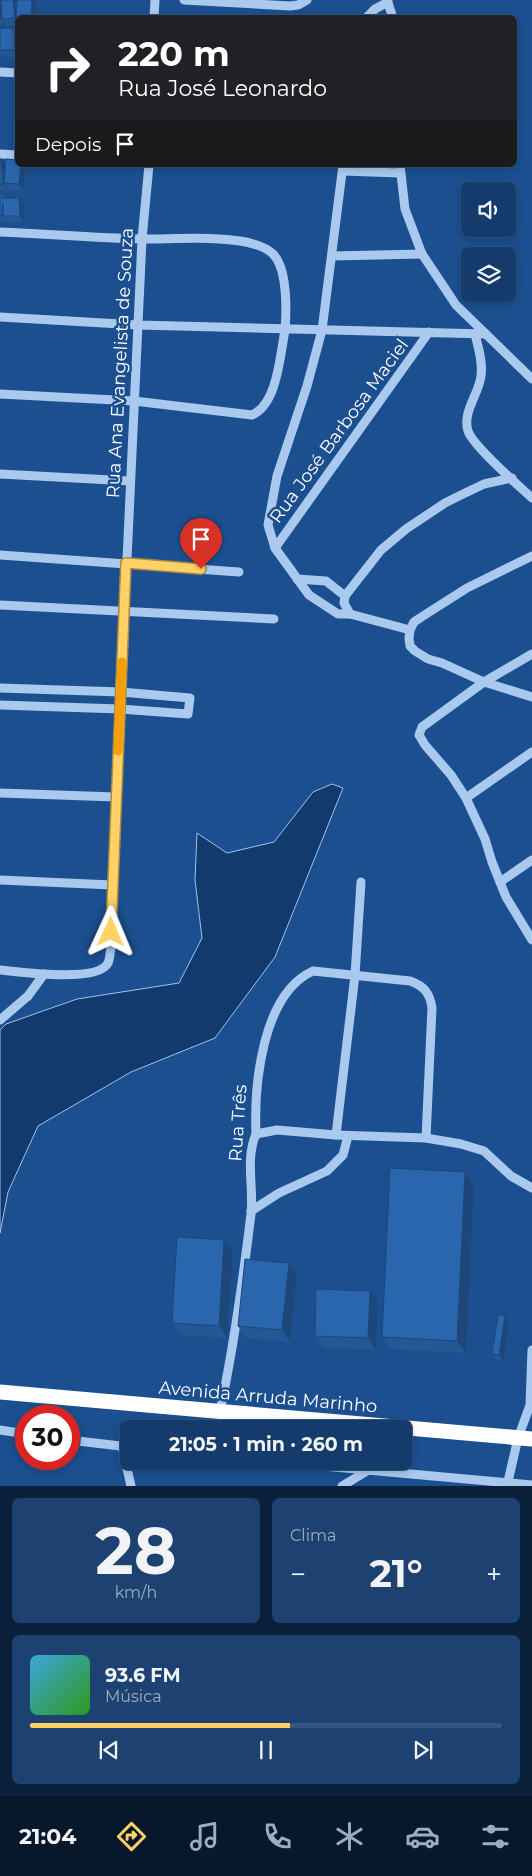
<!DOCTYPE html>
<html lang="pt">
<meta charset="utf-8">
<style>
:root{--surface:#143b6b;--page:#1d4271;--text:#f1f3f6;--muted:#9dadc1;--line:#33557e;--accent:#ffd166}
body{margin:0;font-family:Montserrat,sans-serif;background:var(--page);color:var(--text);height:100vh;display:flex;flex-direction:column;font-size:19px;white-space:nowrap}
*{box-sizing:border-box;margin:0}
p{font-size:16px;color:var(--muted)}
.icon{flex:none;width:28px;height:28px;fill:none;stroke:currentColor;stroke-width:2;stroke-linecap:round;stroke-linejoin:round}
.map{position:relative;height:1486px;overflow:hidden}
.drawer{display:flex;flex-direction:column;gap:12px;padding:12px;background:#0b203b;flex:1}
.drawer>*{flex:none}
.guide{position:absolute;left:15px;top:15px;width:502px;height:152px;border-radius:8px;box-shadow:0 2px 8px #0003,0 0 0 1px var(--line);background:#202124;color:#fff;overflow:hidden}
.buttons{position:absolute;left:461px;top:182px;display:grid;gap:10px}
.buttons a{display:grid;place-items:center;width:55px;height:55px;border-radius:8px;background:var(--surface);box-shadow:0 2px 8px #0003,0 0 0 1px var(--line);font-size:25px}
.speed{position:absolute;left:15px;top:1405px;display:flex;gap:10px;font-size:25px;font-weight:700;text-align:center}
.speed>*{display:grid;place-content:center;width:65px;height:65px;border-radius:50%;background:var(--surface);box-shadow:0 2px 8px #0003,0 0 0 1px var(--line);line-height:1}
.speed .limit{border:8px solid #d22;background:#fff;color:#111}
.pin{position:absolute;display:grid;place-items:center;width:42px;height:42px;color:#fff;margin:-51px -21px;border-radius:50% 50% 50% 0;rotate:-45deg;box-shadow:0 0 5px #0007}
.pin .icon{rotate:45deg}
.me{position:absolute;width:55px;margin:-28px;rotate:1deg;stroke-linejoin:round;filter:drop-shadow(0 0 4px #0008)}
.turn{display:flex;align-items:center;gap:18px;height:105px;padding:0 20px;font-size:22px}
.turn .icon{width:65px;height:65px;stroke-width:2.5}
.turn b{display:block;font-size:35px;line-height:42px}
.then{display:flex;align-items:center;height:48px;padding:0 20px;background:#0003;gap:10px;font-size:19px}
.big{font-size:38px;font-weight:700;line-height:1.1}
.drawer .widget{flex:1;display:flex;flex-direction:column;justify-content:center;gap:8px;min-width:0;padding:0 18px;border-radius:8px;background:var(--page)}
.drawer .dial{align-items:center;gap:0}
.dial b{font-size:65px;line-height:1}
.song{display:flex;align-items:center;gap:15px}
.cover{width:60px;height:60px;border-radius:8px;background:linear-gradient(135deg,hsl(200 70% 55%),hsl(110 70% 35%))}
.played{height:5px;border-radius:2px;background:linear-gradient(90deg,var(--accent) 55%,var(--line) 55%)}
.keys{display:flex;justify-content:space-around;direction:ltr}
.heat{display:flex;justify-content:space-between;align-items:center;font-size:28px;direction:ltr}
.drawer .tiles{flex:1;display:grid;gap:12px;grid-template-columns:1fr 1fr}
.widget:last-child{grid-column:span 2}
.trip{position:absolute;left:120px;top:1420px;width:292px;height:50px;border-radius:8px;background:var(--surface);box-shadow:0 2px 8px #0003,0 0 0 1px var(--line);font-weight:700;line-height:50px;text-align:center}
.dock{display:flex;height:80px;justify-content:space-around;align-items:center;background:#08182b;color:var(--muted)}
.dock .icon{width:35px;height:35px}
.dock .active{color:var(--accent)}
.dock b{font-size:22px;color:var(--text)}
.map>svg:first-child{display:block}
.water{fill:#123a6d;stroke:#9cc4f0}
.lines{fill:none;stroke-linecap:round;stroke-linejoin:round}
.minor{stroke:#a9c9ee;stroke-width:9}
.highway{stroke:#fff;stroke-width:15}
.wall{fill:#245895}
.shaded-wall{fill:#1d4779}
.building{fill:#2a66ad;stroke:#1d4779}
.route-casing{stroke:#a68842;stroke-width:12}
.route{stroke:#ffd166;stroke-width:9}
.slow{stroke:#f59e0b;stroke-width:9}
.labels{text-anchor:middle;stroke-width:5;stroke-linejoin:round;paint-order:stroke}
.street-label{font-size:18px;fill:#fff;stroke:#1b4f8f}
</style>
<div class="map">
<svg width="532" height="1486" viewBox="0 0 532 1486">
<rect width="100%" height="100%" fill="#1b4f8f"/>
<!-- water -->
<polygon class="water" points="332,784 343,788 275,957 215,1038 131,1072 38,1126 8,1192 0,1233 0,1030 6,1024 77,999 179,983 202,938 195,880 197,833 227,853 274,842 313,792"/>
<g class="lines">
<!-- minor -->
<g class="minor">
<polyline points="184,0 290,6 298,5 307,0"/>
<polyline points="387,0 393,18"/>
<polyline points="154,18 155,0"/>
<polyline points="366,18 375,9 388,2"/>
<polyline points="0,72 18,73"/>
<polyline points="0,154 18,155"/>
<polyline points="343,165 322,330 307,386 277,476 268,525 275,548 309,595 338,614 350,614"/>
<polyline points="400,165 405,209 422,254 456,305 532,379"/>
<polyline points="343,171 400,173"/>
<path d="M0,232C48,234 96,238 144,239C174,239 217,236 246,242C255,244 267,248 273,254C289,270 287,321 283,342C279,365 275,405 252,415L134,401L0,394"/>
<polyline points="332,256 422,254"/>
<polyline points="0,317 138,325 486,334"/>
<path d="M475,334C478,347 483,361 481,376C479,394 462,412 468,431C473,446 518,485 532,498"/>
<polyline points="0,474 130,481"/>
<polyline points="275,548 429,332"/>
<polyline points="0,555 239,572"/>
<polyline points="532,556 467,588 423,616 414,622 410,630 409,638 410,646 415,651 428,659 442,663 484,682 532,697"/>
<polyline points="297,579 326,581 345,596"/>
<polyline points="0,605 274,619"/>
<polyline points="410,630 350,614 344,603 345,596 381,550 406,529 445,503 461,495 484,484 512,478"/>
<polyline points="532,654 484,682 422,727 419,735 425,745 451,775 466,798 485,839 492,862 506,897 532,940"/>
<polyline points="0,688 121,692 190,698 188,714 120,709 0,705"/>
<polyline points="0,793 116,797"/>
<polyline points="466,798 532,752"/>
<polyline points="0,880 112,885"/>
<polyline points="500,882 532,860"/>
<path d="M0,970C20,972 98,983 108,963C110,959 110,952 111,947L120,709L142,239L149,165"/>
<polyline points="0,1020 28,996 44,974"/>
<polyline points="256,1134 277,1130 336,1135 426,1138 461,1144 484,1151 511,1176 532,1188"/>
<polyline points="336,1135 355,975 361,882"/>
<polyline points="251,1211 279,1193 327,1171 343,1155 348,1136"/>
<path d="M220,1411C234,1346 243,1280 251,1214C254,1187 245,1159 256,1134C254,1085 262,994 313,971L410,981C424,986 430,993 432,1008L426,1138"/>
<polyline points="0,1430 26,1434"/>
<polyline points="69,1440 129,1447"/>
<polyline points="122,1446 131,1486"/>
<polyline points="268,1461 532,1485"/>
<polyline points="342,1486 367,1471"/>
<polyline points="507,1486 518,1438 530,1405 532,1350"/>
</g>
<!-- highway -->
<polyline class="highway" points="0,1392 532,1439"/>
</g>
<!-- wall -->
<g class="wall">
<polygon points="0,0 1,1 37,2 36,18 18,18 18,25 6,26 4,22 4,24 0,24"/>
<polygon points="0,33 18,33 18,57 5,57 4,55 3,56 0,55"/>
<polygon points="0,159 1,159 5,165 24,165 25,167 23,191 8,190 7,188 7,190 0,190"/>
<polygon points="0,193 2,193 5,198 24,204 24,222 7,223 6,221 0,222"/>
<polygon points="474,1184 466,1353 391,1349 382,1337"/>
<polygon points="233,1252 227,1338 180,1335 172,1323"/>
<polygon points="297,1275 290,1342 246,1338 238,1326"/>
<polygon points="378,1303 376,1350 323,1348 315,1336"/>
<polygon points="509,1322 503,1361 497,1360 492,1354"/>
</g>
<!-- shaded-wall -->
<g class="shaded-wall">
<polygon points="0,0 5,6 2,19 4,22 4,24 0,18"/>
<polygon points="13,0 17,0 16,18 18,22 15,18"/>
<polygon points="32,0 36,0 37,2 36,18 31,18"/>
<polygon points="1,159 6,165 4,183 7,188 7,190 3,184"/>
<polygon points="21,165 24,165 25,167 23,191 19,184"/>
<polygon points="19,198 24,204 24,222 20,216"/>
<polygon points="465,1172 474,1184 466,1353 457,1341"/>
<polygon points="224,1240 233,1252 227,1338 219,1326"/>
<polygon points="289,1263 297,1275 290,1342 282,1330"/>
<polygon points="370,1291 378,1303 376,1350 368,1338"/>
<polygon points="505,1316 509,1322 503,1361 499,1355"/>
</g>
<!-- building -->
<g class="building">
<polygon points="1,0 13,0 15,18 2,19"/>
<polygon points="17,0 32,0 31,18 16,18"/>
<polygon points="0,28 13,28 14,33 18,33 18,51 15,51 14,37 14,50 0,50"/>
<polygon points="0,159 1,159 3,184 0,184"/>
<polygon points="6,159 18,160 18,165 21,165 19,184 4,183"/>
<polygon points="0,193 2,193 2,198 19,198 20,216 3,216 3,203 2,215 0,216"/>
<polygon points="390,1168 465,1172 457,1341 382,1337"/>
<polygon points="177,1237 224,1240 219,1326 172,1323"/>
<polygon points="245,1259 289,1263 282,1330 238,1326"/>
<polygon points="316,1289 370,1291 368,1338 315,1336"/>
<polygon points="498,1315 505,1316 499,1355 492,1354"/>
</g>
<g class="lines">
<defs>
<polyline id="route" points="111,932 126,563 201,569"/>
</defs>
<!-- route casing -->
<use href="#route" class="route-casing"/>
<!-- route -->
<use href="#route" class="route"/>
<!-- slow -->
<polyline class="slow" points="118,751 122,662"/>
</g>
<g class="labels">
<!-- street labels -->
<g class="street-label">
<text transform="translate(120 363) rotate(-87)" y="6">Rua Ana Evangelista de Souza</text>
<text transform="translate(339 431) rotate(-54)" y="6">Rua José Barbosa Maciel</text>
<text transform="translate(238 1123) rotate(-86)" y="6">Rua Três</text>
<text transform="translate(268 1397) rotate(5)" y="6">Avenida Arruda Marinho</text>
</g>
</g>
</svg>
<div class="buttons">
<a><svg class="icon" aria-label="sound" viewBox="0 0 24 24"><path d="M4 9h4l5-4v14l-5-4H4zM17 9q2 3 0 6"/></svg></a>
<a><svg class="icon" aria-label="layers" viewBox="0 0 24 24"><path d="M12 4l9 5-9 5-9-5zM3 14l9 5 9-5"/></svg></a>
</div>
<div class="speed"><div class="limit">30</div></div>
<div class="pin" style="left:201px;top:569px;background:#d93025"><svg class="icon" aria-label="arrive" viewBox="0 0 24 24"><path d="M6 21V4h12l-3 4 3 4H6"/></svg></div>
<svg class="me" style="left:111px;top:932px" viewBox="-20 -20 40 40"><path d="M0-17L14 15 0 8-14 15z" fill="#ffd166" stroke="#fff" stroke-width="4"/></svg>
<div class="trip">21:05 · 1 min · 260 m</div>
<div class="guide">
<div class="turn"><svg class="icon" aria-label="right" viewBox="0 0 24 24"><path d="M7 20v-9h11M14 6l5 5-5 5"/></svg><div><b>220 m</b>Rua José Leonardo</div></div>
<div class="then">Depois<svg class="icon" aria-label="arrive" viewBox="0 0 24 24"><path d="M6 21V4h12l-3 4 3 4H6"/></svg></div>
</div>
</div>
<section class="drawer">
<div class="tiles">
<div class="widget dial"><b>28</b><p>km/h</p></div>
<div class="widget"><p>Clima</p>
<div class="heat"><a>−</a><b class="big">21°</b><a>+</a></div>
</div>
<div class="widget">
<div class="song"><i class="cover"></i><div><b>93.6 FM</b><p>Música</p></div></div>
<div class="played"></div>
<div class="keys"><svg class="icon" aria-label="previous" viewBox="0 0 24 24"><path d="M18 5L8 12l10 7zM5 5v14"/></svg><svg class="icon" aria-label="pause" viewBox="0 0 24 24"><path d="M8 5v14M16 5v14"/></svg><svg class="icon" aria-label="next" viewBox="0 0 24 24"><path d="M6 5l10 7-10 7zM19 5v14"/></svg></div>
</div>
</div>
</section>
<nav class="dock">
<b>21:04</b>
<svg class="icon active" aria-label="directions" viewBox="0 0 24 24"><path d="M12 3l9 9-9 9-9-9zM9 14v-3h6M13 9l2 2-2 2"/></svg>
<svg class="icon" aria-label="music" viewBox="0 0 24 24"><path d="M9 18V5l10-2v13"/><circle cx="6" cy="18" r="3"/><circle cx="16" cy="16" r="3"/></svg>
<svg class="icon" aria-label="phone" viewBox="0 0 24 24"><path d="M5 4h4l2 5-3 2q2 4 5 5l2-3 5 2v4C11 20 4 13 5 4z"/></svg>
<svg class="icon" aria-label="climate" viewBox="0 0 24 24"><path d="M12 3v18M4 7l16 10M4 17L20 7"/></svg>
<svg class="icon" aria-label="car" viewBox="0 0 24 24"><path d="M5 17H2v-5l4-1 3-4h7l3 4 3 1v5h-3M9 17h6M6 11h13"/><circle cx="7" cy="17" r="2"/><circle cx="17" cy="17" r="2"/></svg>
<svg class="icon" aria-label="filters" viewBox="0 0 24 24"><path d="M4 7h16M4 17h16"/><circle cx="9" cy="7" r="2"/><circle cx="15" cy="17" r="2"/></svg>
</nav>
